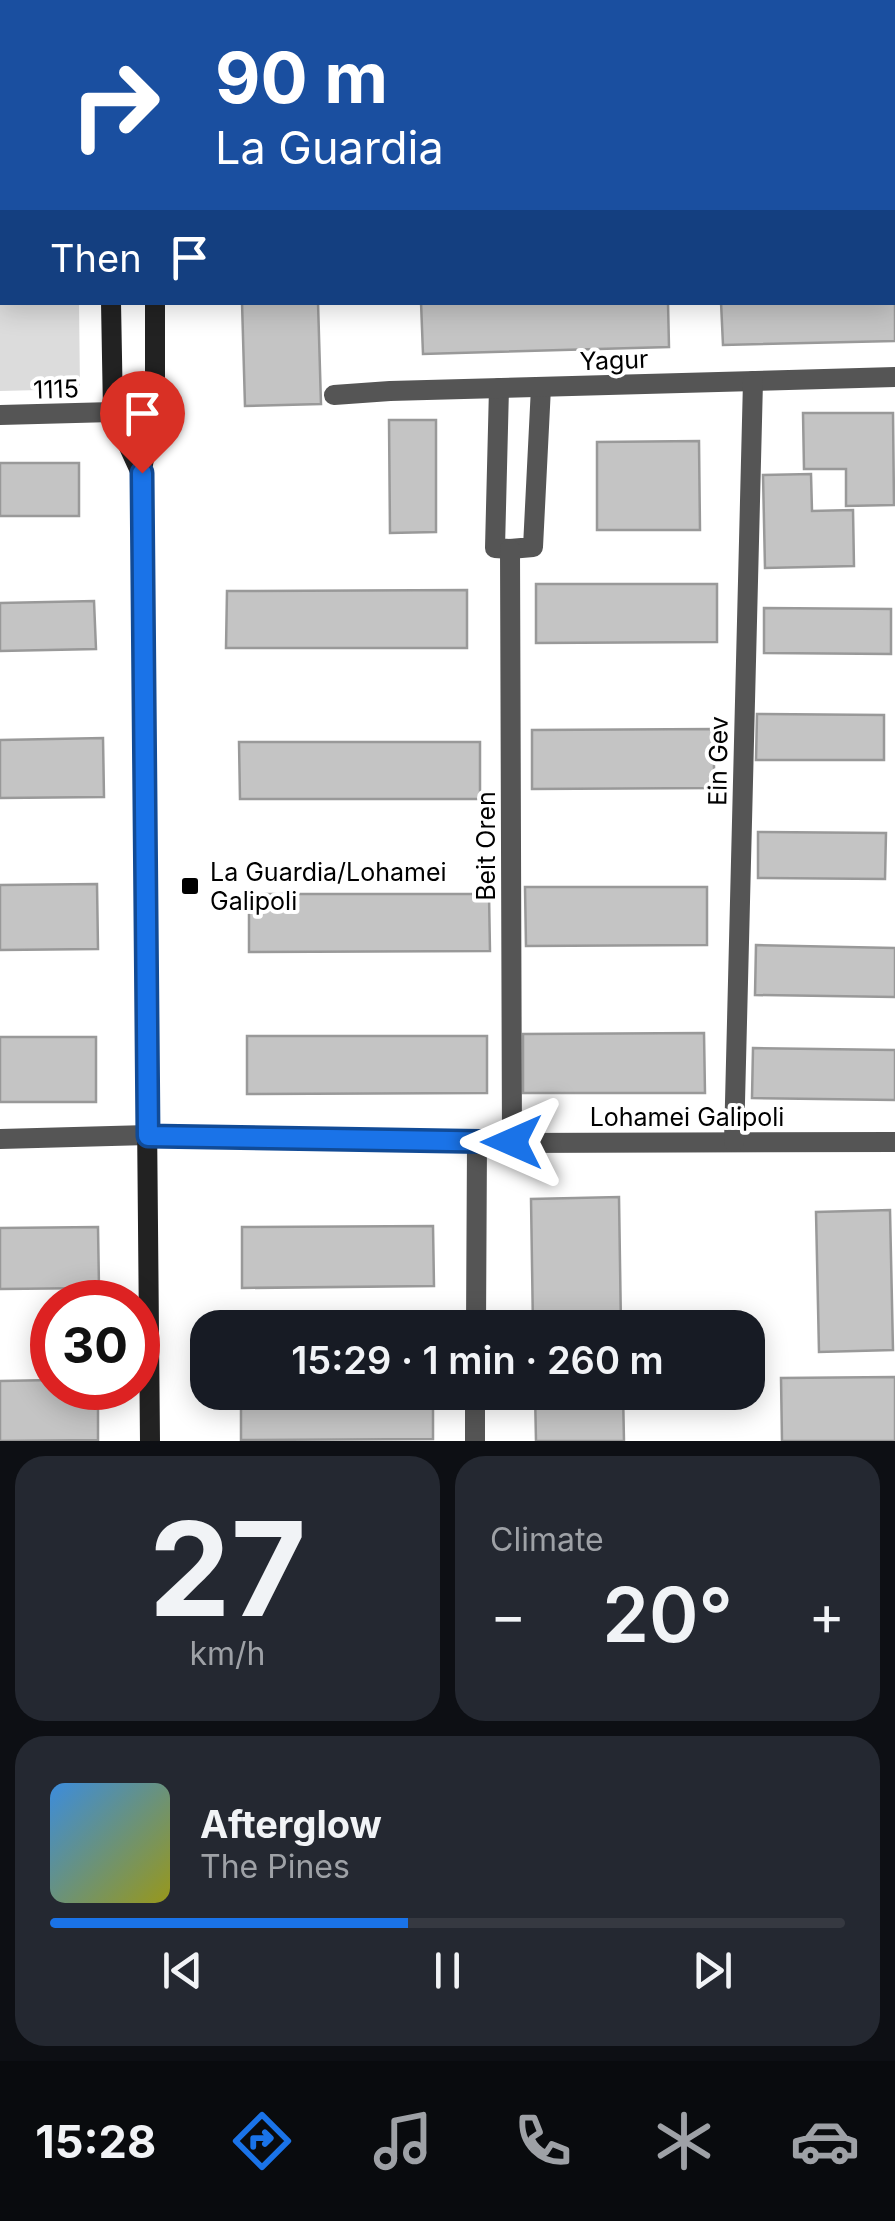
<!DOCTYPE html>
<meta charset="utf-8">
<style>
:root{--surface:#171b24;--page:#242831;--text:#f1f3f6;--muted:#9ea1a6;--line:#363941;--accent:#1a73e8}
body{margin:0;font-family:Inter,sans-serif;background:var(--page);color:var(--text);height:100vh;display:flex;flex-direction:column;font-size:38px;white-space:nowrap}
*{box-sizing:border-box;margin:0}
p{font-size:32px;color:var(--muted)}
.icon{flex:none;width:55px;height:55px;fill:none;stroke:currentColor;stroke-width:2;stroke-linecap:round;stroke-linejoin:round}
.map{position:relative;height:1441px;overflow:hidden}
.panel{display:flex;flex-direction:column;gap:15px;padding:15px;background:#0d0f14;flex:1}
.panel>*{flex:none}
.top-card{position:absolute;left:0px;top:0px;width:895px;height:305px;box-shadow:0 5px 25px #0003;background:#1a4fa0;color:#fff;overflow:hidden}
.speed{position:absolute;left:30px;top:1280px;display:flex;gap:20px;font-size:50px;font-weight:700;text-align:center}
.speed>*{display:grid;place-content:center;width:130px;height:130px;border-radius:50%;background:var(--surface);box-shadow:0 5px 25px #0003;line-height:1}
.speed .limit{border:15px solid #d22;background:#fff;color:#111}
.pin{position:absolute;display:grid;place-items:center;width:85px;height:85px;color:#fff;margin:-102px -42px;border-radius:50% 50% 50% 0;rotate:-45deg;box-shadow:0 0 10px #0007}
.pin .icon{rotate:45deg}
.me{position:absolute;width:110px;margin:-55px;rotate:270deg;stroke-linejoin:round;filter:drop-shadow(0 0 8px #0008)}
.turn{display:flex;align-items:center;gap:35px;height:210px;padding:0 50px;font-size:45px}
.turn .icon{width:130px;height:130px;stroke-width:2.5}
.turn b{display:block;font-size:70px;line-height:85px}
.then{display:flex;align-items:center;height:95px;padding:0 50px;background:#0003;gap:20px;font-size:38px}
.big{font-size:75px;font-weight:600;line-height:1.1}
.panel .widget{flex:1;display:flex;flex-direction:column;justify-content:center;gap:15px;min-width:0;padding:0 35px;border-radius:30px;background:var(--page)}
.panel .dial{align-items:center;gap:0}
.dial b{font-size:130px;line-height:1}
.song{display:flex;align-items:center;gap:30px}
.cover{width:120px;height:120px;border-radius:15px;background:linear-gradient(135deg,hsl(210 70% 55%),hsl(60 70% 35%))}
.played{height:10px;border-radius:5px;background:linear-gradient(90deg,var(--accent) 45%,var(--line) 45%)}
.keys{display:flex;justify-content:space-around;direction:ltr}
.heat{display:flex;justify-content:space-between;align-items:center;font-size:55px;direction:ltr}
.panel .tiles{flex:1;display:grid;gap:15px;grid-template-columns:1fr 1fr}
.widget:last-child{grid-column:span 2}
.trip{position:absolute;left:190px;top:1310px;width:575px;height:100px;border-radius:30px;background:var(--surface);box-shadow:0 5px 25px #0003;font-weight:600;line-height:100px;text-align:center}
.tabs{display:flex;height:160px;justify-content:space-around;align-items:center;background:#090b0e;color:var(--muted)}
.tabs .icon{width:70px;height:70px}
.tabs .on{color:var(--accent)}
.tabs b{font-size:45px;color:var(--text)}
.map>svg:first-child{display:block}
.green{fill:#dcdcdc}
.building{fill:#c4c4c4;stroke:#999;stroke-width:2.5}
.lines{fill:none;stroke-linecap:round;stroke-linejoin:round}
.street{stroke:#555;stroke-width:20}
.secondary{stroke:#222;stroke-width:20}
.route-casing{stroke:#114b97;stroke-width:25}
.route{stroke:#1a73e8;stroke-width:18}
.poi-dot{fill:#000;stroke:#fff;stroke-width:4}
.labels{text-anchor:middle;stroke-width:8;stroke-linejoin:round;paint-order:stroke}
.street-label{font-size:25px;fill:#000;stroke:#fff}
.poi-label{font-size:25px;fill:#000;stroke:#fff;text-anchor:start}
</style>
<div class="map">
<svg width="895" height="1441" viewBox="0 0 895 1441">
<rect width="100%" height="100%" fill="#fff"/>
<!-- green -->
<polygon class="green" points="0,100 2,100 2,302 79,303 80,389 0,391"/>
<!-- building -->
<g class="building">
<polygon points="0,0 68,0 68,2 2,2 2,47 0,47"/>
<polygon points="207,0 269,0 269,2 208,2"/>
<rect x="353" y="0" width="61" height="2"/>
<rect x="475" y="0" width="57" height="2"/>
<rect x="657" y="0" width="93" height="2"/>
<rect x="780" y="0" width="95" height="2"/>
<polygon points="892,289 895,289 895,341 723,345 721,302 892,302"/>
<polygon points="242,302 318,302 321,404 245,406"/>
<polygon points="421,302 668,302 669,347 423,354"/>
<polygon points="803,413 893,413 894,505 846,506 846,469 804,469"/>
<polygon points="389,420 436,420 436,532 390,533"/>
<polygon points="699,441 700,530 597,530 597,442"/>
<rect x="0" y="463" width="79" height="53"/>
<polygon points="811,474 812,511 853,510 854,566 765,568 763,475"/>
<polygon points="536,584 717,584 717,642 536,643"/>
<polygon points="467,590 467,648 226,648 227,591"/>
<polygon points="94,601 96,649 0,651 0,603"/>
<polygon points="764,608 891,609 891,654 764,653"/>
<polygon points="757,714 884,715 884,760 756,760"/>
<polygon points="714,729 714,788 532,789 532,730"/>
<polygon points="103,738 104,797 0,798 0,740"/>
<polygon points="239,742 480,742 480,799 240,799"/>
<polygon points="758,832 886,833 885,879 758,878"/>
<polygon points="97,884 98,949 0,950 0,885"/>
<polygon points="525,887 707,887 707,945 526,946"/>
<polygon points="249,894 489,894 490,951 249,952"/>
<polygon points="756,945 895,948 895,997 755,995"/>
<polygon points="704,1033 705,1093 523,1093 523,1034"/>
<polygon points="247,1036 487,1036 487,1093 247,1094"/>
<rect x="0" y="1037" width="96" height="65"/>
<polygon points="753,1048 895,1050 895,1100 752,1098"/>
<polygon points="619,1197 621,1328 533,1328 531,1199"/>
<polygon points="890,1210 893,1350 819,1352 816,1212"/>
<polygon points="433,1226 434,1286 242,1288 242,1227"/>
<polygon points="98,1227 99,1288 0,1289 0,1228"/>
<polygon points="895,1377 895,1441 782,1441 781,1378"/>
<polygon points="52,1380 52,1388 98,1388 98,1440 0,1441 0,1381"/>
<polygon points="241,1392 433,1392 433,1439 241,1440"/>
<polygon points="535,1392 623,1392 624,1441 536,1441"/>
</g>
<g class="lines">
<!-- street -->
<g class="street">
<polyline points="499,388 495,548 510,549 533,547 541,387"/>
<polyline points="334,395 390,391 895,377"/>
<polyline points="0,415 113,412"/>
<polyline points="510,549 512,1142"/>
<polyline points="0,1139 148,1135 477,1143 895,1142"/>
<polyline points="734,1142 753,381"/>
<polyline points="476,1328 477,1143"/>
<polyline points="475,1441 475,1392"/>
</g>
<!-- secondary -->
<g class="secondary">
<polyline points="135,0 135,2"/>
<polyline points="114,2 115,0"/>
<polyline points="111,302 113,412 141,473"/>
<polyline points="150,1441 141,473 155,409 155,302"/>
</g>
</g>
<g class="lines">
<defs>
<polyline id="route" points="142,473 148,1136 512,1142"/>
</defs>
<!-- route casing -->
<use href="#route" class="route-casing"/>
<!-- route -->
<use href="#route" class="route"/>
</g>
<!-- markers -->
<rect class="poi-dot" x="180" y="876" width="20" height="20" rx="5"/>
<g class="labels">
<!-- street labels -->
<g class="street-label">
<text transform="translate(614 360) rotate(-2)" y="9">Yagur</text>
<text transform="translate(56 389) rotate(-2)" y="9">1115</text>
<text transform="translate(718 761) rotate(-89)" y="9">Ein Gev</text>
<text transform="translate(486 846) rotate(-90)" y="9">Beit Oren</text>
<text x="687" y="1126">Lohamei Galipoli</text>
</g>
<!-- poi labels -->
<g class="poi-label">
<text x="210" y="881">La Guardia/Lohamei<tspan x="210" dy="29">Galipoli</tspan></text>
</g>
</g>
</svg>
<div class="speed"><div class="limit">30</div></div>
<div class="pin" style="left:142px;top:473px;background:#d93025"><svg class="icon" aria-label="arrive" viewBox="0 0 24 24"><path d="M6 21V4h12l-3 4 3 4H6"/></svg></div>
<svg class="me" style="left:512px;top:1142px" viewBox="-20 -20 40 40"><path d="M0-17L14 15 0 8-14 15z" fill="#1a73e8" stroke="#fff" stroke-width="4"/></svg>
<div class="trip">15:29 · 1 min · 260 m</div>
<div class="top-card">
<div class="turn"><svg class="icon" aria-label="right" viewBox="0 0 24 24"><path d="M7 20v-9h11M14 6l5 5-5 5"/></svg><div><b>90 m</b>La Guardia</div></div>
<div class="then">Then<svg class="icon" aria-label="arrive" viewBox="0 0 24 24"><path d="M6 21V4h12l-3 4 3 4H6"/></svg></div>
</div>
</div>
<section class="panel">
<div class="tiles">
<div class="widget dial"><b>27</b><p>km/h</p></div>
<div class="widget"><p>Climate</p>
<div class="heat"><a>−</a><b class="big">20°</b><a>+</a></div>
</div>
<div class="widget">
<div class="song"><i class="cover"></i><div><b>Afterglow</b><p>The Pines</p></div></div>
<div class="played"></div>
<div class="keys"><svg class="icon" aria-label="previous" viewBox="0 0 24 24"><path d="M18 5L8 12l10 7zM5 5v14"/></svg><svg class="icon" aria-label="pause" viewBox="0 0 24 24"><path d="M8 5v14M16 5v14"/></svg><svg class="icon" aria-label="next" viewBox="0 0 24 24"><path d="M6 5l10 7-10 7zM19 5v14"/></svg></div>
</div>
</div>
</section>
<nav class="tabs">
<b>15:28</b>
<svg class="icon on" aria-label="directions" viewBox="0 0 24 24"><path d="M12 3l9 9-9 9-9-9zM9 14v-3h6M13 9l2 2-2 2"/></svg>
<svg class="icon" aria-label="music" viewBox="0 0 24 24"><path d="M9 18V5l10-2v13"/><circle cx="6" cy="18" r="3"/><circle cx="16" cy="16" r="3"/></svg>
<svg class="icon" aria-label="phone" viewBox="0 0 24 24"><path d="M5 4h4l2 5-3 2q2 4 5 5l2-3 5 2v4C11 20 4 13 5 4z"/></svg>
<svg class="icon" aria-label="climate" viewBox="0 0 24 24"><path d="M12 3v18M4 7l16 10M4 17L20 7"/></svg>
<svg class="icon" aria-label="car" viewBox="0 0 24 24"><path d="M5 17H2v-5l4-1 3-4h7l3 4 3 1v5h-3M9 17h6M6 11h13"/><circle cx="7" cy="17" r="2"/><circle cx="17" cy="17" r="2"/></svg>
</nav>
